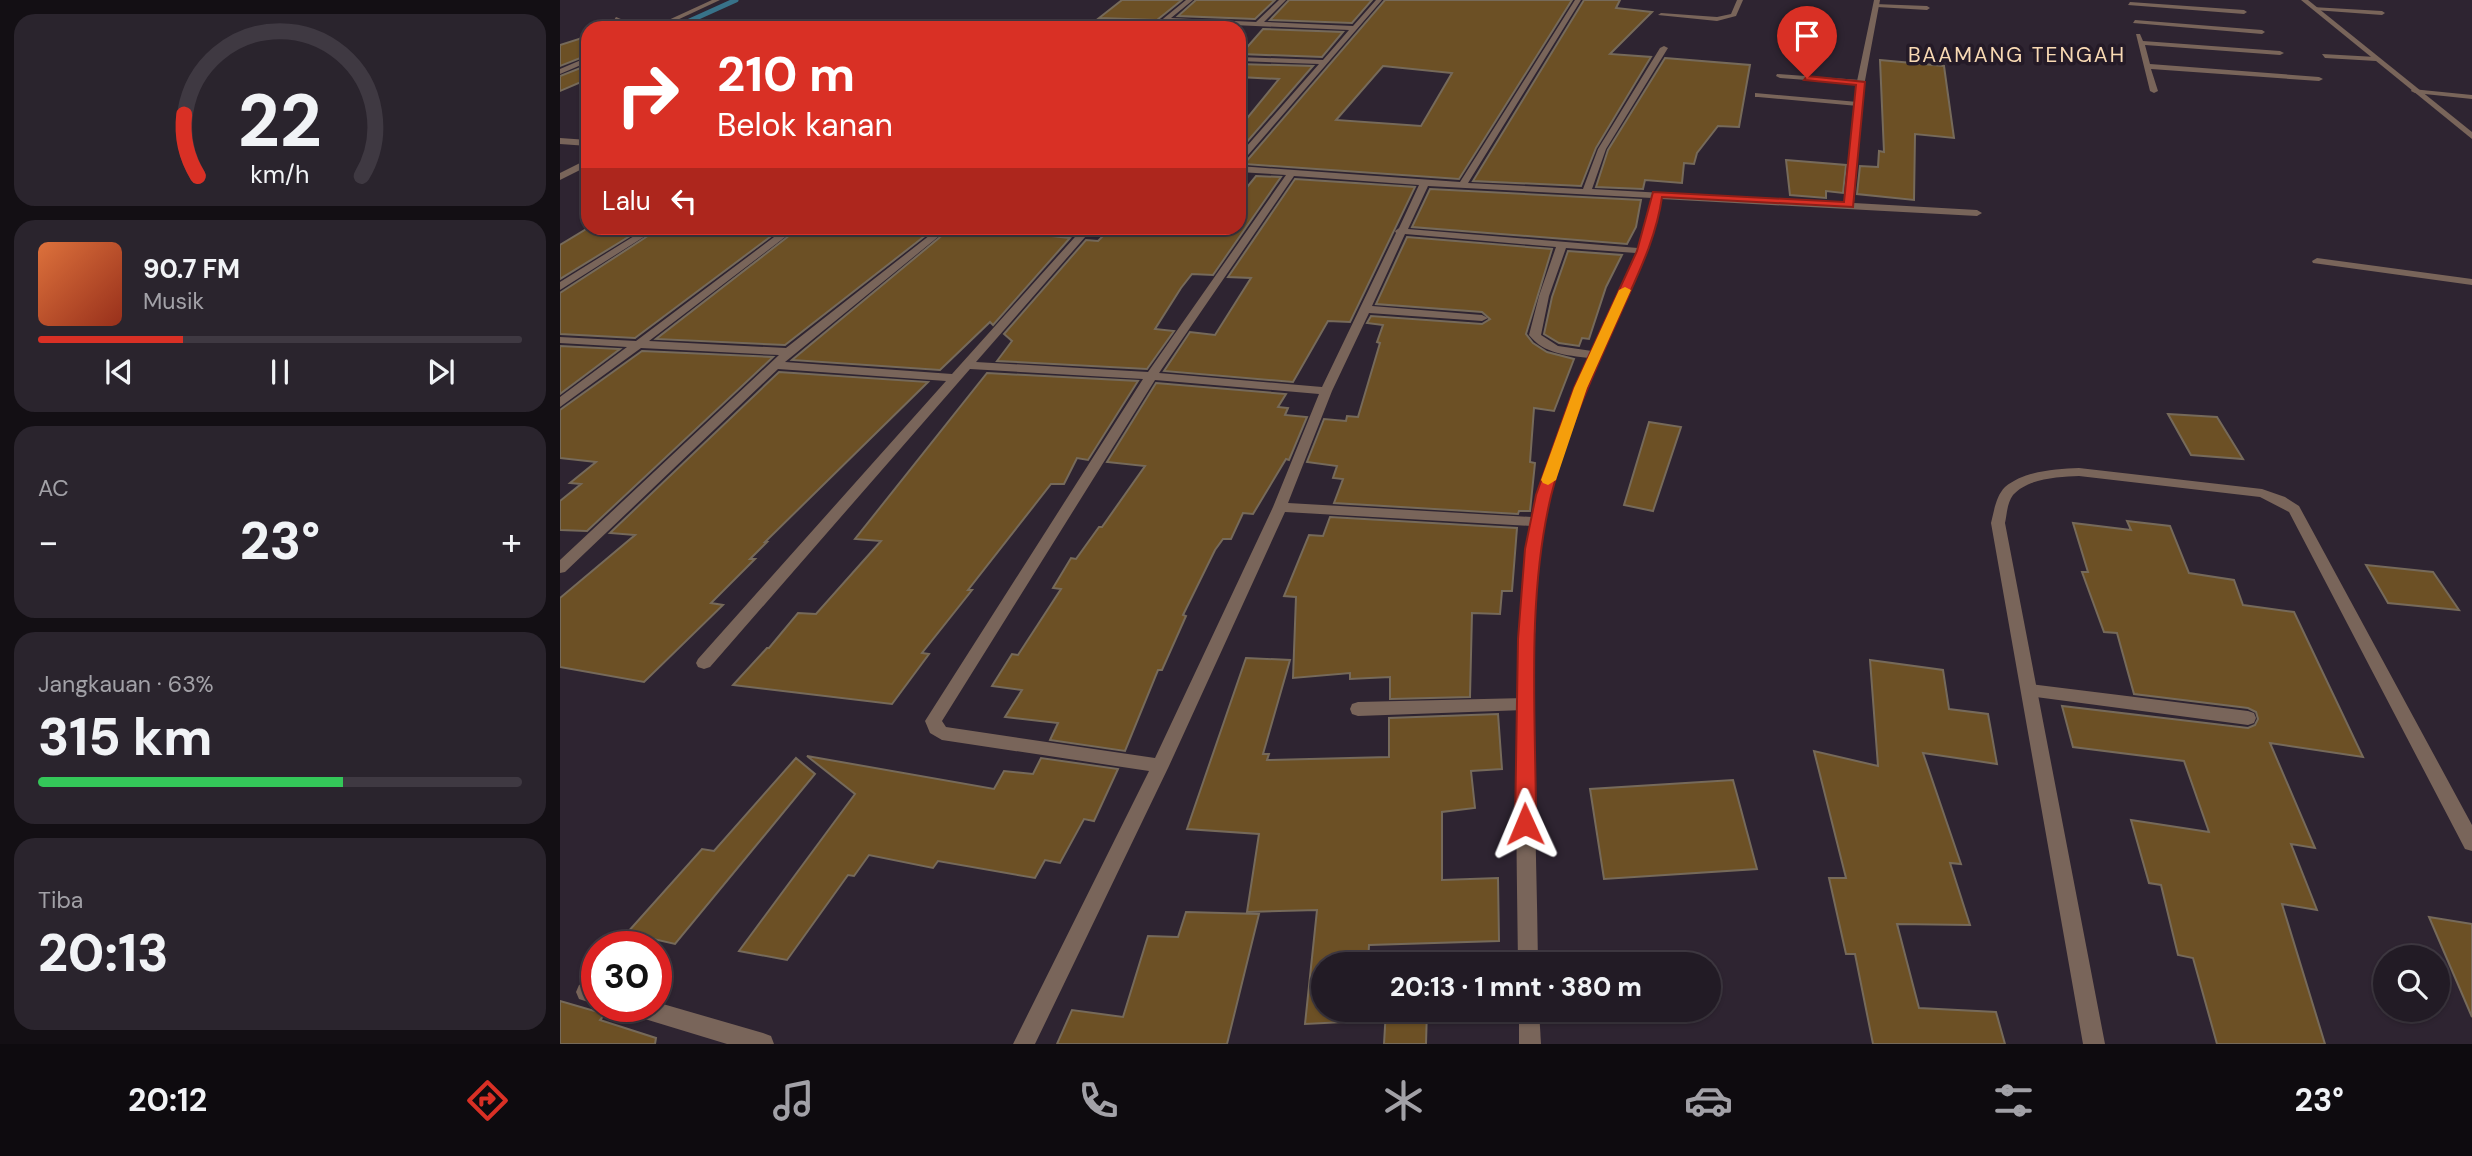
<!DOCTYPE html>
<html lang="id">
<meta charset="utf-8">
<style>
:root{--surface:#221b25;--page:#2a242d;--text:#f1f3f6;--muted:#a2a1a7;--line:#3f3942;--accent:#d93025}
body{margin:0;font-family:"DM Sans",sans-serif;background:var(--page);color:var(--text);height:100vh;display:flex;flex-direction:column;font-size:26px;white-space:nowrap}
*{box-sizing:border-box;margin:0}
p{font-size:23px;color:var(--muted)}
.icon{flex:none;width:38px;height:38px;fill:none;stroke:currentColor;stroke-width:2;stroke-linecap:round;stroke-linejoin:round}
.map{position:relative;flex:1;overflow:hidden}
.panel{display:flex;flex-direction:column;gap:14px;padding:14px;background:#130f14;width:560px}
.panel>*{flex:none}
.hud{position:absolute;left:21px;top:21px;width:665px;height:214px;border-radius:21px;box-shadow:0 2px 5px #0004,0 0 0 2px var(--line);background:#d93025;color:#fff;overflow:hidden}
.tools{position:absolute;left:1813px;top:945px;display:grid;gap:14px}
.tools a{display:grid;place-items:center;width:77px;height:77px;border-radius:50%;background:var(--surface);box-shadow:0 2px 5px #0004,0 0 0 2px var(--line);font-size:35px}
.speed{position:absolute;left:21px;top:931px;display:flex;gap:14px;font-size:35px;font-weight:700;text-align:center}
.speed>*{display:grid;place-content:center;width:91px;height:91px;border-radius:50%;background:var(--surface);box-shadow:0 2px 5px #0004,0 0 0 2px var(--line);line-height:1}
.speed .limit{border:10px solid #d22;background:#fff;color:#111}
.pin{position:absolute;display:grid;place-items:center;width:60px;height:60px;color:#fff;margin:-72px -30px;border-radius:50% 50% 50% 0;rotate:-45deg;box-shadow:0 0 7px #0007}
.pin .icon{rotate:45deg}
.me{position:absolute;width:77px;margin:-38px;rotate:359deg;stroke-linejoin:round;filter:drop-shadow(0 0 5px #0008)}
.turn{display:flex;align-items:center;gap:24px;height:147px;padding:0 21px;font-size:32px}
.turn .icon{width:91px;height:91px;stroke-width:2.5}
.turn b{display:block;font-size:49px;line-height:60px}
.then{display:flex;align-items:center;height:66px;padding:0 21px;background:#0003;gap:14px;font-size:26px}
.big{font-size:52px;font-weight:800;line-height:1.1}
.panel .widget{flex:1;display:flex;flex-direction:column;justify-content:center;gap:10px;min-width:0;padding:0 24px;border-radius:21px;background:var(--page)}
.panel .dial{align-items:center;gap:0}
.dial svg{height:182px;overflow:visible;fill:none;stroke:var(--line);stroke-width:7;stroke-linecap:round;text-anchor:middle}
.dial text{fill:var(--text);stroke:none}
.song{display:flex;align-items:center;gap:21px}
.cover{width:84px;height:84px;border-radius:10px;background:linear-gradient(135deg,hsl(20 70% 55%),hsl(10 70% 35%))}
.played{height:7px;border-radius:4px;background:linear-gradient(90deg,var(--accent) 30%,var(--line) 30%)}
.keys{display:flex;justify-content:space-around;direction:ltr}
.heat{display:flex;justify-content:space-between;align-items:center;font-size:38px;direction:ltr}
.charge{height:10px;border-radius:5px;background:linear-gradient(90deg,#34c759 63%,var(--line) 0)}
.trip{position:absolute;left:751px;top:952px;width:410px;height:70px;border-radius:35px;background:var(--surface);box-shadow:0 2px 5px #0004,0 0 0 2px var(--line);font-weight:800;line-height:70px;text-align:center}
.tabs{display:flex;height:112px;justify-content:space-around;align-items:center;background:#0e0b0f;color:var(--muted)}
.tabs .icon{width:49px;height:49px}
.tabs .current{color:var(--accent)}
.tabs b{font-size:32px;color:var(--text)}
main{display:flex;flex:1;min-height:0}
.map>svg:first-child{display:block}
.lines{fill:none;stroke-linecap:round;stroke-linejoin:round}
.stream{stroke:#387289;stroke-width:5}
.building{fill:#6c5025;stroke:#766a5a;stroke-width:2;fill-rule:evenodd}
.service{fill:#79655a;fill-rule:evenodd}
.minor{fill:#79655a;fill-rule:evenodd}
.tertiary{fill:#79655a;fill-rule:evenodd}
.route{fill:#d93025;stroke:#8d1f18;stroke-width:2}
.slow{fill:#f59e0b}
.labels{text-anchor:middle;stroke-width:7;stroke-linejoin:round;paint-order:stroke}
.far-quarter-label{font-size:21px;letter-spacing:2px;fill:#f9dab4;stroke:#241a27}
</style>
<main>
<section class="panel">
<div class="widget dial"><svg viewBox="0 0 100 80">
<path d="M14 69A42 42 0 1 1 86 69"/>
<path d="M14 69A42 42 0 0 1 8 42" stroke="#d93025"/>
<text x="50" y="56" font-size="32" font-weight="700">22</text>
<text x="50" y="72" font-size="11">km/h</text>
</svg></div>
<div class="widget">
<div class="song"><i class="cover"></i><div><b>90.7 FM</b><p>Musik</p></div></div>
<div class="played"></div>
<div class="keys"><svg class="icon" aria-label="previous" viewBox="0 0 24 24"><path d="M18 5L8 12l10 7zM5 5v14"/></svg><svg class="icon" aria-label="pause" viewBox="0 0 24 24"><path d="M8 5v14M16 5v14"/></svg><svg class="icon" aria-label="next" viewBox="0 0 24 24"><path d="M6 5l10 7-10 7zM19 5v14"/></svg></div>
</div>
<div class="widget"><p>AC</p>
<div class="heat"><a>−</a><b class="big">23°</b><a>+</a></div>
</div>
<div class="widget"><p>Jangkauan · 63%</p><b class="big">315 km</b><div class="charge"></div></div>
<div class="widget"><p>Tiba</p><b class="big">20:13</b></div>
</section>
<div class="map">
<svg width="1912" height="1044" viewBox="0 0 1912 1044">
<rect width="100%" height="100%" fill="#2e2431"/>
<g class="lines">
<!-- stream -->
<polyline class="stream" points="114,28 176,0"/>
</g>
<!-- building -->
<g class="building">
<polygon points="562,0 622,0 597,20 539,18"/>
<polygon points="636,0 715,0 695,19 618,16"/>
<polygon points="729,0 812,0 792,23 710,20"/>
<path d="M825,0H1012L899,179L684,164ZM823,66L892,73L861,126L776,120Z"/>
<polygon points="1024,0 1060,0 1056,8 1092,12 1050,54 1091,57 1036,148 1021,186 913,181"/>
<polygon points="703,29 783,32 762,57 681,54"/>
<polygon points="28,36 28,55 0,66 0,45"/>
<polygon points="1105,58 1190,65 1179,127 1158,126 1137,153 1134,164 1124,163 1122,183 1085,180 1083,189 1036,187 1048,150"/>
<polygon points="1320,60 1384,66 1394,138 1355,134 1354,200 1297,194 1300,166 1318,167 1319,151 1324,152"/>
<polygon points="679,64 753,66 679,151 679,128 719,79 679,77"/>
<polygon points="28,65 28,79 0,91 0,76"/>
<polygon points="1226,160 1286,165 1283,193 1266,191 1266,198 1230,195"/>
<polygon points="696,176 721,177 653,275 632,274 621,288 595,329 614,331 587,369 437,361 452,341 444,334 526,240 538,241 551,228 679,228 679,197"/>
<polygon points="735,179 855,187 790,322 768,321 733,382 604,371 630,332 655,335 691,278 668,277"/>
<polygon points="870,189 1081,200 1076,227 1067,244 852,227"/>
<polygon points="28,228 83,228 0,279 0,245"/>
<polygon points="100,228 222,228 75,338 0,334 0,293"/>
<polygon points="239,228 375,228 225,345 96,339"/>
<polygon points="391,228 469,228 463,233 510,238 433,325 430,322 380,370 232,360"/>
<polygon points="847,237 992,249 966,334 973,343 987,352 1014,359 994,411 974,408 970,462 975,463 970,511 959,511 958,514 774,503 783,479 773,478 777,466 747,462 764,419 786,421 787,416 798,417 820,343 817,342 823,325 807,323 811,316 922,324 930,319 922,312 816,304"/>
<polygon points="1008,251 1062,255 1046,287 1029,339 1022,338 1019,346 999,343 984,334 992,297"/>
<polygon points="0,346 60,349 0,394"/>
<polygon points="82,351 213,357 27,531 0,530 0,501 21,484 10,483 36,462 0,458 0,410"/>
<polygon points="219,372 368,382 205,542 207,542 190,559 195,559 151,603 163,605 84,682 0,667 0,598 75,535 50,533"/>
<polygon points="427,373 578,381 528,460 517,458 504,484 491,484 408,590 412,590 362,653 369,654 332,704 173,685 207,648 209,648 238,613 256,614 321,541 295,539"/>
<polygon points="596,383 726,394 718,407 728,408 725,415 747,417 729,460 726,459 693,514 683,513 671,539 663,539 655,550 623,615 626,616 602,670 598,670 565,751 490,740 498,723 445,717 462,690 432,686 452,654 458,655 501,589 493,588 511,558 516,559 539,527 542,527 585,466 547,462"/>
<polygon points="1608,414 1657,417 1683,459 1631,455"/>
<polygon points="1089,422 1121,427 1093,511 1064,505"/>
<polygon points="770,517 957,528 952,591 942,591 940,614 912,613 910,697 830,699 830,677 790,679 790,673 733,678 736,597 724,596 749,535 763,536"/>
<polygon points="1567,521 1610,526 1629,573 1674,580 1683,605 1734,612 1803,757 1710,743 1755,848 1731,844 1757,910 1722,904 1765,1044 1657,1044 1633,958 1618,955 1601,885 1589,883 1571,820 1649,832 1624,761 1513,747 1502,706 1688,728 1695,725 1698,719 1696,712 1688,708 1574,694 1557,633 1544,632 1522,572 1528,572 1513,523 1571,530"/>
<polygon points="1806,565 1873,572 1899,610 1828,603"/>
<polygon points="686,658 730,660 703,754 709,754 707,760 829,757 829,718 938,714 942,769 911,771 915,808 882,812 882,880 938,878 939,941 809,945 808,964 763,964 763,1010 805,1010 804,1021 745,1024 757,910 687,912 699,834 627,829"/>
<polygon points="1310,660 1383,670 1389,709 1428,714 1437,764 1363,753 1401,864 1390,863 1410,925 1337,924 1359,1008 1436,1012 1445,1044 1313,1044 1295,954 1286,954 1269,878 1286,878 1254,751 1318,766"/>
<polygon points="247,756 434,789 444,771 473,774 481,758 558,769 534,821 524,819 500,863 485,860 475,878 378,861 373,868 309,855 294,876 288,875 227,960 179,951 295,794"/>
<polygon points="236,758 255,774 115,944 67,933 142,849 154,851"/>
<polygon points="1173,780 1197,869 1044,879 1030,789"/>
<polygon points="626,912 699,914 667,1044 497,1044 512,1010 563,1017 588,936 618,937"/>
<polygon points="1869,917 1912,924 1912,1017"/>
<polygon points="0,1001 45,1014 40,1020 96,1038 95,1044 0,1044"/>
<polygon points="826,1010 867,1010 866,1044 824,1044"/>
</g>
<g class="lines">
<!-- service -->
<g class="service">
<polygon points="1315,4 1367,6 1370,8 1367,10 1317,7"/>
<polygon points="1752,7 1822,11 1825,13 1822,15 1754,10"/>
<polygon points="56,17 80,27 81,28 72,28 54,20"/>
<polygon points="1762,54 1816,57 1820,59 1816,61 1765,58"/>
<polygon points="1217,74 1300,80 1304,82 1300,84 1220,78 1216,76"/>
<polygon points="1852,89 1912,95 1912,99 1855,93 1851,91"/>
<polygon points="1195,93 1298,102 1302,104 1298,106 1198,97 1195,97"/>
<polygon points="1469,684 1688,711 1694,713 1696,718 1694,723 1688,725 1469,696 1463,694 1461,690 1463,686"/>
<polygon points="965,698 971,699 973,704 971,709 965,710 798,716 792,714 790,709 792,704 798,702"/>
</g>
<!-- minor -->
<g class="minor">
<polygon points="626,0 633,0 611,18 696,22 719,0 726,0 704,22 793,26 816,0 822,0 682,162 679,163 679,155 759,64 679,61 679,57 763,60 789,30 606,22 599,27 506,23 503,21 506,19 598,23"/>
<path d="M1015,0H1021L908,183L1023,189L1038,149L1100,48L1104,46L1108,48L1046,149L1032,189L1285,203L1296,86L1314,0H1320L1304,86L1294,203L1417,210L1422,213L1417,216L1101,199C1093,246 1071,289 1052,332C1028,385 1004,438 991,495C976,557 975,621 974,684C973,778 977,871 978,964H958C957,877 955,789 957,702C959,643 960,584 971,526L725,512L609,766L475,1044H453L589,771L382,740L370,733L365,721L583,379L410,369L150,667L144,669L138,667L136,663L138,659L386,381L218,369L5,572L0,573V560L219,355L81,348L0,407V397L67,347L0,343V337L76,341L226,228H237L89,341L226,348L379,228H389L225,362L392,374L523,228H533L416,362L588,372L726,175L679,172V166L900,182ZM734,176L859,185L839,228L835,231L836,233L762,387L599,373ZM868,186L1092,198L1078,248L848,229ZM845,234L996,247L979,296L969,335C984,354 1006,355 1029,358L992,448L972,517L728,503L772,391L809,313L922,321L928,318L922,315L812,306ZM1006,248L1076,253L1032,351L998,346L981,335L989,296ZM595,380L759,394L713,507L595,758L386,727L382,721Z"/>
<polygon points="1177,0 1183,0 1176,16 1157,21 1098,15 1101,13 1157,17 1171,14"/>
<polygon points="1741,0 1748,0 1912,132 1912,139"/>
<polygon points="1570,2 1684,10 1687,12 1684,14 1568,5"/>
<polygon points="1575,20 1702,30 1705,32 1702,34 1573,23"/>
<polygon points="1576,34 1580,34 1583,41 1720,51 1724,53 1720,55 1585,45 1590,64 1759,77 1763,79 1759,81 1591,69 1598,91 1594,93 1590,91"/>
<polygon points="0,138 28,140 28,146 0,144"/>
<polygon points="28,159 28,166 0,180 0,173"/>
<polygon points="87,228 98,228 0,290 0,282"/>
<polygon points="1757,258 1912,279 1912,285 1753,263 1752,261"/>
<path d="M1519,468L1702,489L1725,497L1739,506L1912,825V851L1905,849L1729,512L1700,497L1519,476C1499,477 1468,478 1453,495C1447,503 1447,514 1445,523L1545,1044H1523L1431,523C1434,511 1436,496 1445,487C1464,471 1495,469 1519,468Z"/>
<polygon points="26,982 37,985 37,1005 19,999 16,992 19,985"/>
<polygon points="96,1002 203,1033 211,1036 214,1044 167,1044 75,1016 68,1013 65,1006 96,1006"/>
<polygon points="959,1010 979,1010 981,1044 959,1044"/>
</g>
<!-- tertiary -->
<g class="tertiary">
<polygon points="152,0 160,0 100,28 91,28"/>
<polygon points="28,57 28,62 0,74 0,69"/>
</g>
</g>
<!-- route -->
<path class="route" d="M1247,76L1305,82L1293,207L1102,197C1096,240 1076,278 1059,317C1033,375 1006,434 991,496C966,601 976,717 976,824L973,831L965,833L958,831L955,824L958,639L965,549L976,495L1014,388L1077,251L1093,192L1284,202L1296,85L1244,80Z"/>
<!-- slow -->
<polygon class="slow" points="1065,287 1071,290 1027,388 996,480 988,485 983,483 981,480 1014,388 1059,290"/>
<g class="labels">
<!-- far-quarter labels -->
<g class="far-quarter-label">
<text x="1457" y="62">BAAMANG TENGAH</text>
</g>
</g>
</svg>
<div class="tools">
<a><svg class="icon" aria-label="search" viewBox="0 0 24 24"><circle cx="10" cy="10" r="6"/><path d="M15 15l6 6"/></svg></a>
</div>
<div class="speed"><div class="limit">30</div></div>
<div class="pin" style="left:1247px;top:78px;background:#d93025"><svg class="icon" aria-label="arrive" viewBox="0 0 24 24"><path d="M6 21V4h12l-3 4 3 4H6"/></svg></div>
<svg class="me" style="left:965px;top:824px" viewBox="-20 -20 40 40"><path d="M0-17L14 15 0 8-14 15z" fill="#d93025" stroke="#fff" stroke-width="4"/></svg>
<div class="trip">20:13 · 1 mnt · 380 m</div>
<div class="hud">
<div class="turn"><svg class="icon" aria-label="right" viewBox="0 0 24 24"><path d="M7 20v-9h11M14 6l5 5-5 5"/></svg><div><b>210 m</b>Belok kanan</div></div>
<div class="then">Lalu<svg class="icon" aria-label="left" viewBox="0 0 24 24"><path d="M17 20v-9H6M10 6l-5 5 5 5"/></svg></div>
</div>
</div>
</main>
<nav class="tabs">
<b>20:12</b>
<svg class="icon current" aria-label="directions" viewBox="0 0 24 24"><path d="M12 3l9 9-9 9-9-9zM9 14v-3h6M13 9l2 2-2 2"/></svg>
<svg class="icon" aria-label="music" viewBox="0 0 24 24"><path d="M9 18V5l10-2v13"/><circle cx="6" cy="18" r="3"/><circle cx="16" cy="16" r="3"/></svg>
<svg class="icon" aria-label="phone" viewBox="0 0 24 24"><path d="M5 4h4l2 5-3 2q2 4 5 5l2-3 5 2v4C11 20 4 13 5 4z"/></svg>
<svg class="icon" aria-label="climate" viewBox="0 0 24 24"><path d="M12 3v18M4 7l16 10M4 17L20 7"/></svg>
<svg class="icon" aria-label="car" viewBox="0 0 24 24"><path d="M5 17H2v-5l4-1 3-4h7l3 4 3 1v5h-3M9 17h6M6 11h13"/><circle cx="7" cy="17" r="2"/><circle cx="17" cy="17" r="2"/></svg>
<svg class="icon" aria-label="filters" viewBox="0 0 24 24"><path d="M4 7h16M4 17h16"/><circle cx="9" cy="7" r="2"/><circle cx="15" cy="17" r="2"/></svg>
<b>23°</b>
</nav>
